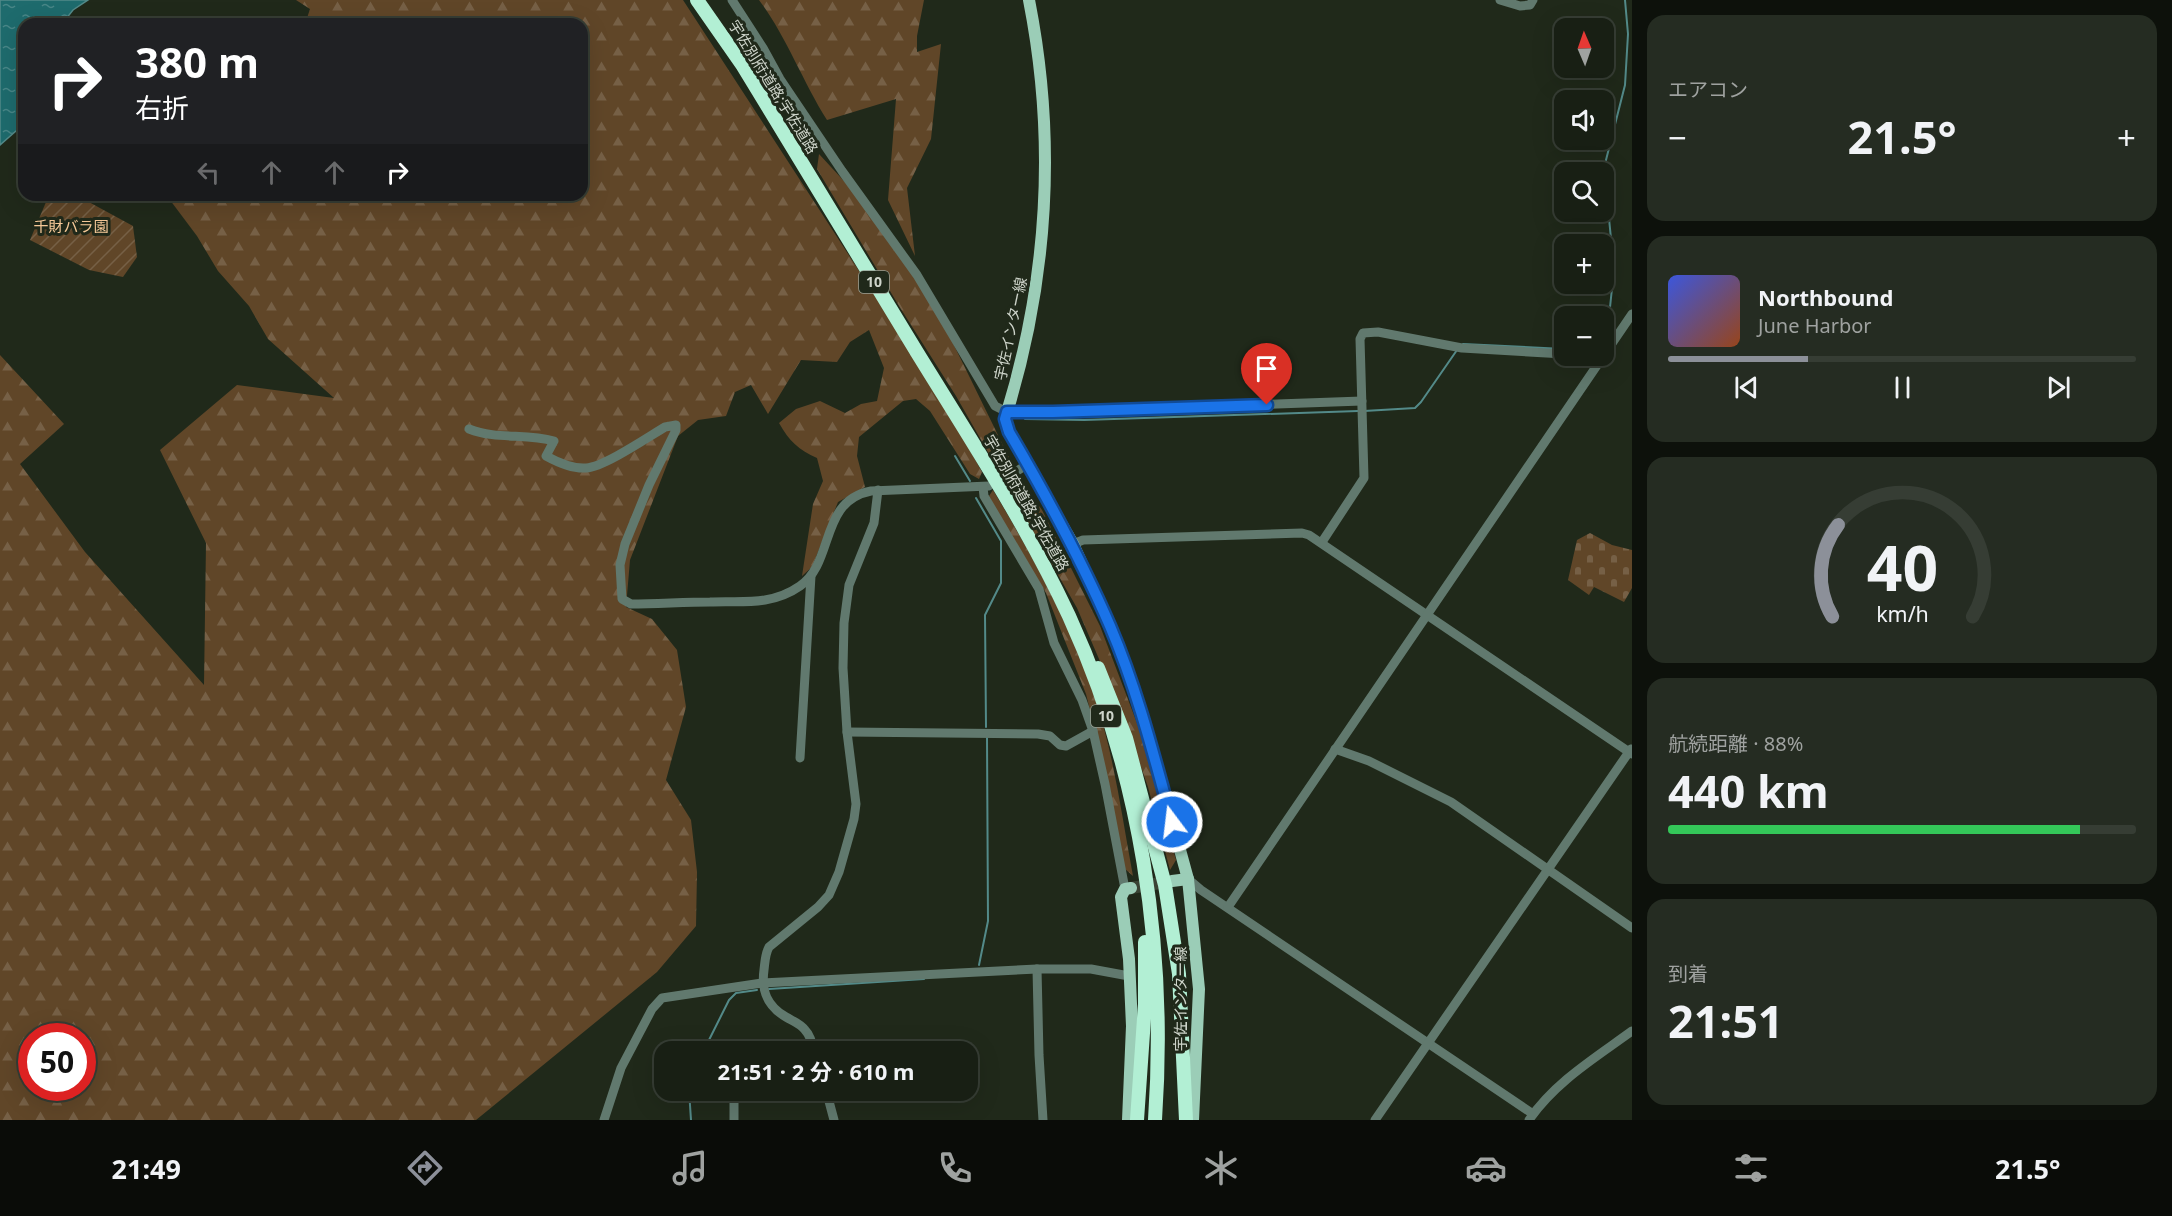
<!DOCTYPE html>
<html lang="ja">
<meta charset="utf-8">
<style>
:root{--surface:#181f14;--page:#252c22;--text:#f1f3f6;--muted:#9fa2a0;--line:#363d34;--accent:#8c9099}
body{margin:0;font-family:"Noto Sans","Noto Sans JP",sans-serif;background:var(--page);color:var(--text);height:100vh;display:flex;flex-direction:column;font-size:22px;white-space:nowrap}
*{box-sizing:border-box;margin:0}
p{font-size:20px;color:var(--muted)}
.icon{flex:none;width:33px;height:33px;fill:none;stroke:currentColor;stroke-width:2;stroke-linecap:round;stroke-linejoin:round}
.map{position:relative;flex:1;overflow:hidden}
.side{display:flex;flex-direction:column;gap:15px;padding:15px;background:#0d110b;width:540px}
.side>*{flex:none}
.hud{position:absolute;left:18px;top:18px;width:570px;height:183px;border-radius:18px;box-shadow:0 6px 24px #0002,0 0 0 2px var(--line);background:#202124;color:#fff;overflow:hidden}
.needle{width:39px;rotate:358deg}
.controls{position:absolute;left:1554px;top:18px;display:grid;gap:12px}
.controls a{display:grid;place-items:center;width:60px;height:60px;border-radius:12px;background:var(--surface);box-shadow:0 6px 24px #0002,0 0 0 2px var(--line);font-size:30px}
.speed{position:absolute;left:18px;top:1023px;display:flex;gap:12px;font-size:30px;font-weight:700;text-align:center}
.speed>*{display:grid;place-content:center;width:78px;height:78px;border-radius:50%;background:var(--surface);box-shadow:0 6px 24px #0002,0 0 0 2px var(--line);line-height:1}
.speed .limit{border:9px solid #d22;background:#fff;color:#111}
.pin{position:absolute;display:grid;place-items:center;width:51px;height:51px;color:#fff;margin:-62px -26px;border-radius:50% 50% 50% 0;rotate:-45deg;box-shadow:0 0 6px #0007}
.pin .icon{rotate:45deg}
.me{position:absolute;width:66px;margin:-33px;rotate:345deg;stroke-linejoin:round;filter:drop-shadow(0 0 4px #0008)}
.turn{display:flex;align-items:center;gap:21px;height:126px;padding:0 18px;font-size:27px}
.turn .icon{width:78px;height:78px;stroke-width:2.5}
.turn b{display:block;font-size:42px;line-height:51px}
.lanes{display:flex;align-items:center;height:57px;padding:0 18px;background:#0003;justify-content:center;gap:30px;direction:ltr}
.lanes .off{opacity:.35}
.big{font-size:45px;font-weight:700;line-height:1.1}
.side .widget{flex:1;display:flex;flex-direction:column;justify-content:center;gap:9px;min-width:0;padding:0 21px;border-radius:18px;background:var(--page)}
.side .dial{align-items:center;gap:0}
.dial svg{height:156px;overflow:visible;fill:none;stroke:var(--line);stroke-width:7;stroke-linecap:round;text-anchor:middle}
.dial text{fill:var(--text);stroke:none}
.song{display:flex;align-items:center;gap:18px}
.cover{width:72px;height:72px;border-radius:9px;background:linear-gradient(135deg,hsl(230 70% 55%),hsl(20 70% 35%))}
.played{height:6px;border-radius:3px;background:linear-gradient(90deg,var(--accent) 30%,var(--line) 30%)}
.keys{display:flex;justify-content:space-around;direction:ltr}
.heat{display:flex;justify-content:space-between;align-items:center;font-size:33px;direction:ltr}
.charge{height:9px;border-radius:4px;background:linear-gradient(90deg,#34c759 88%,var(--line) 0)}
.trip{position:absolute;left:654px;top:1041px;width:324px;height:60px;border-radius:18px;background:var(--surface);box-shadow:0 6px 24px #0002,0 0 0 2px var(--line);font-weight:700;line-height:60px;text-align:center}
.tabs{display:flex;height:96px;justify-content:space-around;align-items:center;background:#0a0c08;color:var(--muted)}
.tabs .icon{width:42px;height:42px}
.tabs .on{color:var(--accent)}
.tabs b{font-size:27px;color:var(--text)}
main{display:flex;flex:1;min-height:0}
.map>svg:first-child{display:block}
.forest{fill:url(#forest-firs);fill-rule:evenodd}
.cemetery{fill:url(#cemetery-stones)}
.garden{fill:url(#garden-furrows)}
.water{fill:url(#water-ripples);stroke:#538a89;stroke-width:1.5}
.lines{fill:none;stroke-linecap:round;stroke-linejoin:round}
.stream{stroke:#538a89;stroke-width:2}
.minor-tunnel{stroke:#3a4334;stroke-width:9;stroke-dasharray:9 4.5;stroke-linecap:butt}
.major-tunnel{stroke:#3a4334;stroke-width:12;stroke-dasharray:12 6;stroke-linecap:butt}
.minor{stroke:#61796e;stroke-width:9}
.major{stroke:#9bcdb7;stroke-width:12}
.highway{stroke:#b2efd4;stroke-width:14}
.route-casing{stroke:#114b97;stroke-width:15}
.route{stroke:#1a73e8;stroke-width:10}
.labels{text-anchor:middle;stroke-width:6;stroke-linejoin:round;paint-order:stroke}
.shield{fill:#20291a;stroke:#9aa195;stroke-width:1.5}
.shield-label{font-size:14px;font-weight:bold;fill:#ced4ca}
.street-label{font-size:15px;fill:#ced4ca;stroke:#20291a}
.park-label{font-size:15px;fill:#f7ca99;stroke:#20291a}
</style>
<main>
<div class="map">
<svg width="1632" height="1120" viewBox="0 0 1632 1120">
<defs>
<pattern id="forest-firs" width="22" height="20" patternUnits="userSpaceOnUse" patternTransform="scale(1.5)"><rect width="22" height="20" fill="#604628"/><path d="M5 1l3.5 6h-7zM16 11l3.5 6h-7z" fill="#766046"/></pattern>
<pattern id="cemetery-stones" width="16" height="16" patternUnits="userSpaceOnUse" patternTransform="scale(1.5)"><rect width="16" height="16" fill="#604628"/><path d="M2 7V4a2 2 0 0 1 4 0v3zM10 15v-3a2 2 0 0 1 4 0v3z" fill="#766046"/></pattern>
<pattern id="garden-furrows" width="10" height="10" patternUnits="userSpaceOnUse" patternTransform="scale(1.5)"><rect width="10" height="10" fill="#604628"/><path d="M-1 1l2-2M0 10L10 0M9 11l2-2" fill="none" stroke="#766046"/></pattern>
<pattern id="water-ripples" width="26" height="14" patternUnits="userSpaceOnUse" patternTransform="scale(1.5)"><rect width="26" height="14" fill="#1e6b6d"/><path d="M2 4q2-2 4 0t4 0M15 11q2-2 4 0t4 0" fill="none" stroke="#488687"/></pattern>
</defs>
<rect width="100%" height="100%" fill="#20291a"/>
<!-- forest -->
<g class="forest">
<path d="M296,0H683L865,280L961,434L982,472L979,479L970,474L930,411L916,399L903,401L859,437L857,456L865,487L838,502L812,567L802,576L813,504L823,481L817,458C799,450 789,441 779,423L796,409L820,401L845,413L861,404L877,401L884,368L869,330L850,342L837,362L801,360L768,414L751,385L735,392L726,416L698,420L678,436L630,560L626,607L652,619L677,650L686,707L666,780L691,820L697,872L696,926L657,972L476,1120H0V355L64,424L20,464L85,552L204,685L206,543L160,450L237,385L334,398L268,339L249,306L218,271L197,236L170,200L175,195H582V24H305L310,9ZM32,1036H82V1088H32Z"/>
<path d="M759,0H924L917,36V52L941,44L931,139L907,188L915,256L888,200L896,99L827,120C803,82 785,34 759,0Z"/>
<polygon points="819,154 890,231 949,335 1018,476 1042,510 1100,626 1145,744 1176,860 1170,870 1148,787 1121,710 1077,608 956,396 899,306 817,169"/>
<path d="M993,490C1033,557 1070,624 1095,698C1114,755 1122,817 1133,876L1125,869L1109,786L1086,694L1046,593L1001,520L989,496Z"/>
</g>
<!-- cemetery -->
<polygon class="cemetery" points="1590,533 1612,545 1632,550 1632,588 1624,602 1594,587 1589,595 1568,580 1577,540"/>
<!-- garden -->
<polygon class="garden" points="49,195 76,195 133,226 137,257 123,277 89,270 30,240"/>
<!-- water -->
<polygon class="water" points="0,0 88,0 73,10 62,24 24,24 24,124 0,145"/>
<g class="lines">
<!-- stream -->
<g class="stream">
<polyline points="1604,334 1609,317 1614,269 1606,188 1606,160 1625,85 1628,34 1625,0"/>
<polyline points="1463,344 1564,349"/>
<polyline points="1364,411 1415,408 1421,402 1457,350"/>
<polyline points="1025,419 1084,420 1358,411"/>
<polyline points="955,456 970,481"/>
<polyline points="976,498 1001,541 1001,583 985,615 986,727"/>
<polyline points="979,965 988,921 987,738"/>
<polyline points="769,989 924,979"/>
<polyline points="703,1052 729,1000 736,993 757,990"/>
<polyline points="689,1090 691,1120"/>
</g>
<!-- minor-tunnel -->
<polyline class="minor-tunnel" points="994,484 1017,471"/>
<!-- major-tunnel -->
<polyline class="major-tunnel" points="1131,888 1172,881"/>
<!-- minor -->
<g class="minor">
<polyline points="732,0 763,48 780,79 842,171 917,275 995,406 1007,412 1054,412 1362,401"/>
<polyline points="1500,0 1520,6 1530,5 1533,0"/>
<polyline points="1590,356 1600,361"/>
<path d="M469,429C497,440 526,433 554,441L546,456C557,462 574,469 586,468C604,467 648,437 665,427L676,425V430L649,485L625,544L620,565L622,599L631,604C657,604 684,602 710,602C728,601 747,603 765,600C777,598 790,593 800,586C835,562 819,501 871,491L989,486"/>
<polyline points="1017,471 1028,464"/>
<polyline points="983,487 984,496 1039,589 1054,643 1082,700 1093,731 1105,784 1125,889"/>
<polyline points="1322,542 1364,478 1360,339 1363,333 1378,332 1462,348 1564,354"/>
<polyline points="1073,544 1083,540 1302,533 1309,535 1632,754"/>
<polyline points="847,732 1038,734 1050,736 1060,745 1066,746 1093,731"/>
<polyline points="1335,749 1369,761 1451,802 1632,928"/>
<polyline points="800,758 811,576"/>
<polyline points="1188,879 1201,890 1533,1114"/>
<polyline points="1228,907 1632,314"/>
<polyline points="1037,969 1039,1055 1043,1120"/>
<path d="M814,1052C812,1044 811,1036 805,1030C801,1024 793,1021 786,1017C767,1006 761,991 764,970C765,962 765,954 769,947L818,907L829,895L839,872L854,819L856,804L847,732L843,668L844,623L849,585L874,523L878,490"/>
<polyline points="826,1090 834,1120"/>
<polyline points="604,1120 621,1068 652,1009 662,998 762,983 1037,969 1091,969 1129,976"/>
<polyline points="734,1120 734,1090"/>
<polyline points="1375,1120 1631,749"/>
<path d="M1529,1120C1555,1082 1595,1058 1632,1031"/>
</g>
<!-- major -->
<g class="major">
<path d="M1029,0C1057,142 1048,281 1005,419L1009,432L1073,544L1111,628L1137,699L1153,751L1188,879L1199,989L1193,1120"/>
<polyline points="1172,881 1188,879"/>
<polyline points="1128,1120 1132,1026 1129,959 1121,897 1125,889 1131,888"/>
</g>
<!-- highway -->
<g class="highway">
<path d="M697,0L743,66C801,162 859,258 918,354C971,440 1026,524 1069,616C1141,773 1167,948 1155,1120"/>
<polyline points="1098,668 1126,738 1165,885 1179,974 1186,1120"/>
<polyline points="1137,1120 1145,1004 1145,942"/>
</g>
</g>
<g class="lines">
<defs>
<path id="route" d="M1172,822C1154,756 1137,689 1110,626C1081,559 1046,495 1009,432L1005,419L1007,412H1053L1267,405"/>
</defs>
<!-- route casing -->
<use href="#route" class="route-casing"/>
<!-- route -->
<use href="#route" class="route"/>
</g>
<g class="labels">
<!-- shield labels -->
<g class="shield">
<rect x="859" y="271" width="30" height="22" rx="4.5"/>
<rect x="1091" y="705" width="30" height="22" rx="4.5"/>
</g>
<g class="shield-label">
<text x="874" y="287">10</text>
<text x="1106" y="721">10</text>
</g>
<!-- street labels -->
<g class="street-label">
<text transform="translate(773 87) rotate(58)" y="5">宇佐別府道路;宇佐道路</text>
<text transform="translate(1011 329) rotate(-78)" y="5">宇佐インター線</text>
<text transform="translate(1026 503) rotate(60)" y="5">宇佐別府道路;宇佐道路</text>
<text transform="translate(1181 999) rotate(-90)" y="5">宇佐インター線</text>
</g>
<!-- park labels -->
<g class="park-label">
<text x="71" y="232">千財バラ園</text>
</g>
</g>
</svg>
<div class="controls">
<a><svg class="needle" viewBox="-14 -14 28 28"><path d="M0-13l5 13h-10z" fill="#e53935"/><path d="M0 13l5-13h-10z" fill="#9fa2a0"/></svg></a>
<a><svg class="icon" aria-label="sound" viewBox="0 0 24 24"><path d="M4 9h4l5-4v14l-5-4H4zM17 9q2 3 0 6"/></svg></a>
<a><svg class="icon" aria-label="search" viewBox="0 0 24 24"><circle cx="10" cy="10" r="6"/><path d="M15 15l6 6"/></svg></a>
<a>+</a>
<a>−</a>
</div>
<div class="speed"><div class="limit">50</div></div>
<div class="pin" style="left:1267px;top:405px;background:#d93025"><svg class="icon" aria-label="arrive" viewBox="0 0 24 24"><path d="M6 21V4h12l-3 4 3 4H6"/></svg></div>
<svg class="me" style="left:1172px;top:822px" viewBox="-20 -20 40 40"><circle r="17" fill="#1a73e8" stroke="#fff" stroke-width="3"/><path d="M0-11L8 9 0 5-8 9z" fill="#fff"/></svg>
<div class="trip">21:51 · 2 分 · 610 m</div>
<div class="hud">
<div class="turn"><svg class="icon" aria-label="right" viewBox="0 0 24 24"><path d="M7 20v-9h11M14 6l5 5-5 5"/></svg><div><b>380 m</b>右折</div></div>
<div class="lanes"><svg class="icon off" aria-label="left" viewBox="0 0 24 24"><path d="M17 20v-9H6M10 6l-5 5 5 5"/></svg><svg class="icon off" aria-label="ahead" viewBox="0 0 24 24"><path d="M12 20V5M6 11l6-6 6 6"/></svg><svg class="icon off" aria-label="ahead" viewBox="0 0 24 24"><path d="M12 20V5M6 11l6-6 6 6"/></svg><svg class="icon" aria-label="right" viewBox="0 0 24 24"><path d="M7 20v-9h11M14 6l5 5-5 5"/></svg></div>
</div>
</div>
<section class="side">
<div class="widget"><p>エアコン</p>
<div class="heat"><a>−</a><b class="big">21.5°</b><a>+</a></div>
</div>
<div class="widget">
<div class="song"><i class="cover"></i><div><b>Northbound</b><p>June Harbor</p></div></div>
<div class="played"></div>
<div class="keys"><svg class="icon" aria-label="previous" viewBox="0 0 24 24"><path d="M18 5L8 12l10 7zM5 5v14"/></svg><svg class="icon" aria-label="pause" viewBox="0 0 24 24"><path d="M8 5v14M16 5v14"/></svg><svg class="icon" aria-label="next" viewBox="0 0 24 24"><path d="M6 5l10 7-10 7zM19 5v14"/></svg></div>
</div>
<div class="widget dial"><svg viewBox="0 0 100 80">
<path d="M14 69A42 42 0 1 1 86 69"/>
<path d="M14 69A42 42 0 0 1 17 22" stroke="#8c9099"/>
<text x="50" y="56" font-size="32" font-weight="700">40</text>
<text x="50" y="72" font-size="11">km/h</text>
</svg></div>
<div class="widget"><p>航続距離 · 88%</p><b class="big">440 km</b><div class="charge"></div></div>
<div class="widget"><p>到着</p><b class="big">21:51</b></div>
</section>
</main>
<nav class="tabs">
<b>21:49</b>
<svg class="icon on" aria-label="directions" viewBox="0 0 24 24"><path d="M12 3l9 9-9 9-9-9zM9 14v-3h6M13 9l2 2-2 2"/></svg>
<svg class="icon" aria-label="music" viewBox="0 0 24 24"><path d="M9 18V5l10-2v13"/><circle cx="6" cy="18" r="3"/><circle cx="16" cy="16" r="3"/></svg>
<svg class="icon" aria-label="phone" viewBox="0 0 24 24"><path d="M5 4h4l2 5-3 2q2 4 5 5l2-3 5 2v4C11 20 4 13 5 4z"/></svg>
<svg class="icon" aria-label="climate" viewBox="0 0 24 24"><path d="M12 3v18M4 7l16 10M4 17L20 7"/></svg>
<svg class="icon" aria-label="car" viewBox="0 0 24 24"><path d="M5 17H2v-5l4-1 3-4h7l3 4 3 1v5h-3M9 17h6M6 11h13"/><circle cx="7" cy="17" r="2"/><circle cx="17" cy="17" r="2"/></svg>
<svg class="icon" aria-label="filters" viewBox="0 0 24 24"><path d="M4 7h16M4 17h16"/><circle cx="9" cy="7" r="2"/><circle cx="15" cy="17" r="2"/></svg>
<b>21.5°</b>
</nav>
